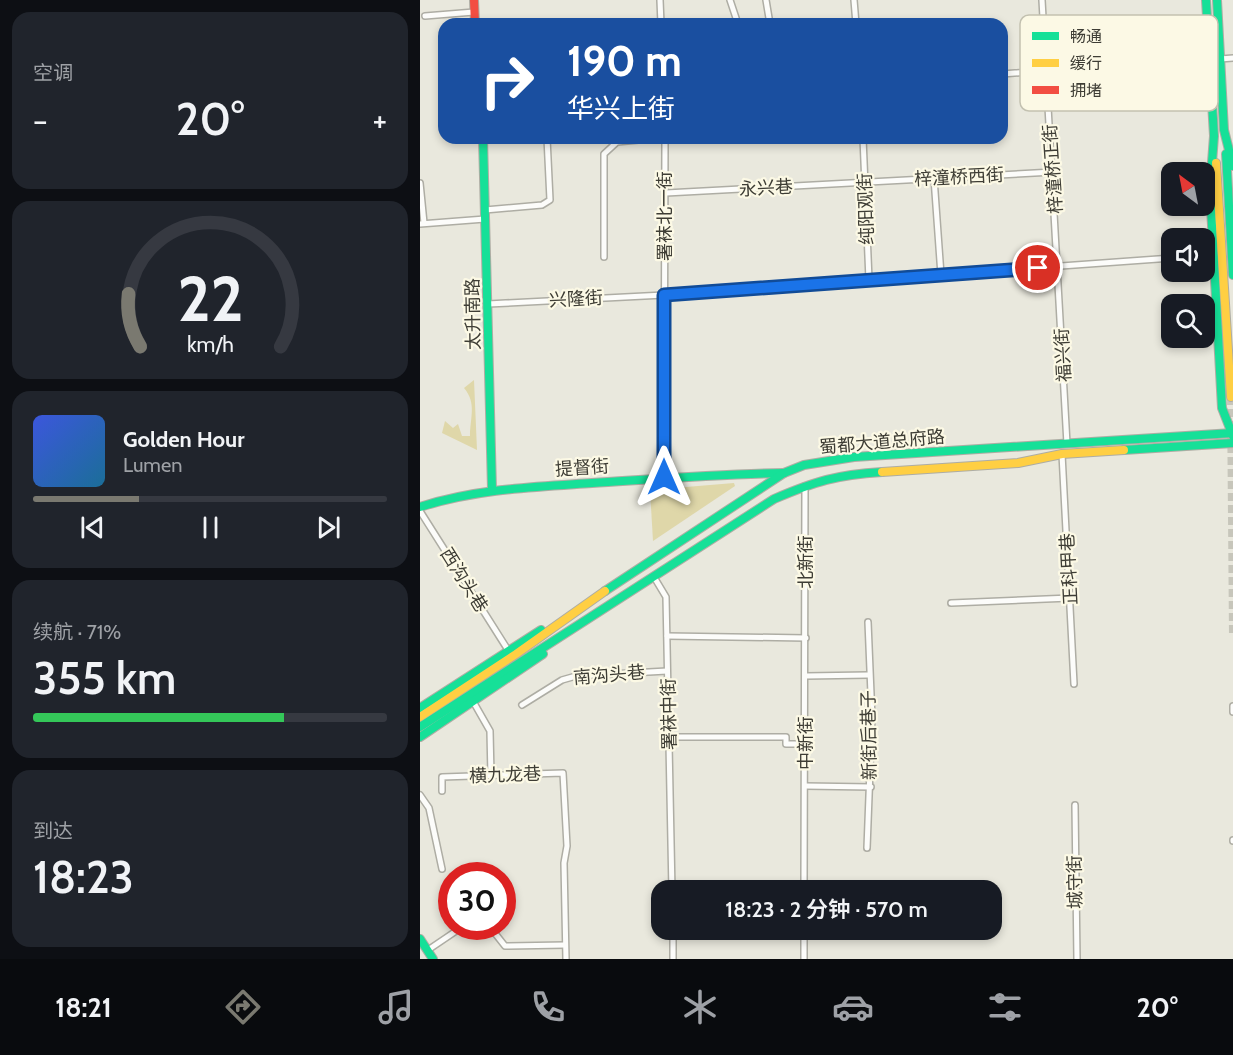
<!DOCTYPE html>
<html lang="zh">
<meta charset="utf-8">
<style>
:root{--surface:#171b24;--page:#20242c;--text:#f1f3f6;--muted:#9ea1a6;--line:#363941;--accent:#7a7970}
body{margin:0;font-family:Cabin,"Noto Sans SC",sans-serif;background:var(--page);color:var(--text);height:100vh;display:flex;flex-direction:column;font-size:22px;white-space:nowrap}
*{box-sizing:border-box;margin:0}
p{font-size:20px;color:var(--muted)}
.icon{flex:none;width:33px;height:33px;fill:none;stroke:currentColor;stroke-width:2;stroke-linecap:round;stroke-linejoin:round}
.map{position:relative;flex:1;overflow:hidden}
.panel{display:flex;flex-direction:column;gap:12px;padding:12px;background:#0d0f14;width:420px}
.panel>*{flex:none}
.guide{position:absolute;left:18px;top:18px;width:570px;height:126px;border-radius:18px;box-shadow:0 3px 9px #0003;background:#1a4fa0;color:#fff;overflow:hidden}
.needle{width:39px;rotate:328deg}
.fabs{position:absolute;left:741px;top:162px;display:grid;gap:12px}
.fabs a{display:grid;place-items:center;width:54px;height:54px;border-radius:12px;background:var(--surface);box-shadow:0 3px 9px #0003;font-size:30px}
.speed{position:absolute;left:18px;top:862px;display:flex;gap:12px;font-size:30px;font-weight:700;text-align:center}
.speed>*{display:grid;place-content:center;width:78px;height:78px;border-radius:50%;background:var(--surface);box-shadow:0 3px 9px #0003;line-height:1}
.speed .limit{border:9px solid #d22;background:#fff;color:#111}
.pin{position:absolute;display:grid;place-items:center;width:51px;height:51px;color:#fff;margin:-26px;border:3px solid #fff;border-radius:50%;box-shadow:0 2px 6px #0007}
.me{position:absolute;width:66px;margin:-33px;rotate:0deg;stroke-linejoin:round;filter:drop-shadow(0 0 4px #0008)}
.turn{display:flex;align-items:center;gap:21px;height:126px;padding:0 30px;font-size:27px}
.turn .icon{width:78px;height:78px;stroke-width:2.5}
.turn b{display:block;font-size:42px;line-height:51px}
.big{font-size:45px;font-weight:600;line-height:1.1}
.panel .card{flex:1;display:flex;flex-direction:column;justify-content:center;gap:9px;min-width:0;padding:0 21px;border-radius:18px;background:var(--page)}
.panel .dial{align-items:center;gap:0}
.dial svg{height:156px;overflow:visible;fill:none;stroke:var(--line);stroke-width:7;stroke-linecap:round;text-anchor:middle}
.dial text{fill:var(--text);stroke:none}
.song{display:flex;align-items:center;gap:18px}
.cover{width:72px;height:72px;border-radius:9px;background:linear-gradient(135deg,hsl(230 70% 55%),hsl(200 70% 35%))}
.played{height:6px;border-radius:3px;background:linear-gradient(90deg,var(--accent) 30%,var(--line) 30%)}
.keys{display:flex;justify-content:space-around;direction:ltr}
.heat{display:flex;justify-content:space-between;align-items:center;font-size:33px;direction:ltr}
.charge{height:9px;border-radius:4px;background:linear-gradient(90deg,#34c759 71%,var(--line) 0)}
.trip{position:absolute;left:231px;top:880px;width:351px;height:60px;border-radius:18px;background:var(--surface);box-shadow:0 3px 9px #0003;font-weight:600;line-height:60px;text-align:center}
.dock{display:flex;height:96px;justify-content:space-around;align-items:center;background:#090b0e;color:var(--muted)}
.dock .icon{width:42px;height:42px}
.dock .on{color:var(--accent)}
.dock b{font-size:27px;color:var(--text)}
main{display:flex;flex:1;min-height:0}
.map>svg:first-child{display:block}
.green{fill:#dfd7a9}
.lines{fill:none;stroke-linecap:round;stroke-linejoin:round}
.primary-tunnel{stroke:#c7c6bb;stroke-width:8;stroke-dasharray:8 4;stroke-linecap:butt}
.street-casing{stroke:#aeada4;stroke-width:8}
.fast-casing{stroke:#aeada4;stroke-width:10}
.slow-casing{stroke:#aeada4;stroke-width:10}
.jam-casing{stroke:#aeada4;stroke-width:10}
.street{stroke:#fcfcfa;stroke-width:5}
.fast{stroke:#16e098;stroke-width:8}
.slow{stroke:#ffcf43;stroke-width:8}
.jam{stroke:#f24e42;stroke-width:8}
.route-casing{stroke:#114b97;stroke-width:15}
.route{stroke:#1a73e8;stroke-width:10}
.labels{text-anchor:middle;stroke-width:4.5;stroke-linejoin:round;paint-order:stroke}
.street-label{font-size:18px;fill:#3e3d35;stroke:#fcf9e5}
.key{fill:#fcf9e5;stroke:#c3c1b0;stroke-width:1.5}
.key-label{font-size:16px;fill:#3e3d35}
</style>
<main>
<section class="panel">
<div class="card"><p>空调</p>
<div class="heat"><a>−</a><b class="big">20°</b><a>+</a></div>
</div>
<div class="card dial"><svg viewBox="0 0 100 80">
<path d="M14 69A42 42 0 1 1 86 69"/>
<path d="M14 69A42 42 0 0 1 8 42" stroke="#7a7970"/>
<text x="50" y="56" font-size="32" font-weight="700">22</text>
<text x="50" y="72" font-size="11">km/h</text>
</svg></div>
<div class="card">
<div class="song"><i class="cover"></i><div><b>Golden Hour</b><p>Lumen</p></div></div>
<div class="played"></div>
<div class="keys"><svg class="icon" aria-label="previous" viewBox="0 0 24 24"><path d="M18 5L8 12l10 7zM5 5v14"/></svg><svg class="icon" aria-label="pause" viewBox="0 0 24 24"><path d="M8 5v14M16 5v14"/></svg><svg class="icon" aria-label="next" viewBox="0 0 24 24"><path d="M6 5l10 7-10 7zM19 5v14"/></svg></div>
</div>
<div class="card"><p>续航 · 71%</p><b class="big">355 km</b><div class="charge"></div></div>
<div class="card"><p>到达</p><b class="big">18:23</b></div>
</section>
<div class="map">
<svg width="813" height="959" viewBox="0 0 813 959">
<rect width="100%" height="100%" fill="#e9e8dd"/>
<!-- green -->
<g class="green">
<path d="M54,380L57,450L22,433L25,421L33,428L38,424L42,436H50C50,418 57,403 44,388Z"/>
<polygon points="314,483 315,486 233,541 230,490"/>
</g>
<g class="lines">
<!-- primary-tunnel -->
<polyline class="primary-tunnel" points="811,397 813,635"/>
<defs>
<g id="street">
<polyline points="240,0 241,24"/>
<polyline points="310,0 318,24"/>
<polyline points="346,0 350,24"/>
<polyline points="434,0 436,24"/>
<polyline points="622,0 647,444"/>
<polyline points="5,16 54,12"/>
<polyline points="800,59 813,58"/>
<polyline points="582,74 789,59"/>
<polyline points="443,138 449,280"/>
<polyline points="514,178 521,275"/>
<polyline points="0,183 4,223"/>
<polyline points="246,193 633,172"/>
<polyline points="65,210 122,205 130,200 127,138"/>
<polyline points="0,224 65,219"/>
<polyline points="184,257 184,154 197,142 240,138"/>
<polyline points="68,304 244,295 752,258"/>
<polyline points="642,454 654,684"/>
<polyline points="244,477 245,138"/>
<polyline points="0,511 88,650"/>
<polyline points="234,577 246,597 252,891"/>
<polyline points="531,603 650,598"/>
<polyline points="247,636 386,638"/>
<polyline points="386,676 448,675"/>
<polyline points="54,703 70,731 71,776"/>
<polyline points="102,705 142,680 156,676 247,671"/>
<polyline points="813,706 813,712"/>
<polyline points="249,737 366,737 366,744 385,744"/>
<polyline points="385,786 451,787"/>
<polyline points="22,791 22,777 143,773 147,846 144,863 146,959"/>
<polyline points="0,795 9,808 22,869"/>
<polyline points="655,805 657,959"/>
<polyline points="813,840 813,841"/>
<polyline points="447,848 452,718 448,622"/>
<polyline points="384,891 385,486"/>
<polyline points="70,927 85,946 145,945"/>
<polyline points="253,930 253,959"/>
<polyline points="8,950 42,927"/>
<polyline points="384,959 384,930"/>
</g>
<g id="fast">
<polyline points="786,0 794,136 790,189 802,408 813,436"/>
<polyline points="797,0 804,130 813,166"/>
<polyline points="63,138 72,489"/>
<polyline points="806,154 813,275"/>
<polyline points="704,450 813,443"/>
<path d="M0,507C56,489 113,487 172,483C236,479 300,474 364,473"/>
<polyline points="185,591 364,473 384,465 434,457 813,433"/>
<polyline points="0,708 121,630"/>
<path d="M0,727L354,499C396,481 416,475 462,472"/>
<polyline points="0,737 123,654"/>
<polyline points="0,939 13,959"/>
</g>
<g id="slow">
<polyline points="796,163 811,397"/>
<polyline points="462,472 598,463 642,454 704,450"/>
<polyline points="0,717 96,654 185,591"/>
</g>
<polyline id="jam" points="54,0 55,24"/>
</defs>
<!-- street casing -->
<use href="#street" class="street-casing"/>
<!-- fast casing -->
<use href="#fast" class="fast-casing"/>
<!-- slow casing -->
<use href="#slow" class="slow-casing"/>
<!-- jam casing -->
<use href="#jam" class="jam-casing"/>
<!-- street -->
<use href="#street" class="street"/>
<!-- fast -->
<use href="#fast" class="fast"/>
<!-- slow -->
<use href="#slow" class="slow"/>
<!-- jam -->
<use href="#jam" class="jam"/>
</g>
<g class="lines">
<defs>
<polyline id="route" points="244,477 244,295 618,268"/>
</defs>
<!-- route casing -->
<use href="#route" class="route-casing"/>
<!-- route -->
<use href="#route" class="route"/>
</g>
<g class="labels">
<!-- street labels -->
<g class="street-label">
<text transform="translate(633 169) rotate(-94)" y="6">梓潼桥正街</text>
<text transform="translate(539 177) rotate(-3)" y="6">梓潼桥西街</text>
<text transform="translate(346 188) rotate(-3)" y="6">永兴巷</text>
<text transform="translate(446 209) rotate(-92)" y="6">纯阳观街</text>
<text transform="translate(245 216) rotate(-90)" y="6">署袜北一街</text>
<text transform="translate(156 299) rotate(-3)" y="6">兴隆街</text>
<text transform="translate(53 314) rotate(-91)" y="6">太升南路</text>
<text transform="translate(643 355) rotate(-93)" y="6">福兴街</text>
<text transform="translate(462 442) rotate(-5)" y="6">蜀都大道总府路</text>
<text transform="translate(162 468) rotate(-4)" y="6">提督街</text>
<text transform="translate(386 562) rotate(-90)" y="6">北新街</text>
<text transform="translate(649 569) rotate(-93)" y="6">正科甲巷</text>
<text transform="translate(44 580) rotate(58)" y="6">西沟头巷</text>
<text transform="translate(189 675) rotate(-5)" y="6">南沟头巷</text>
<text transform="translate(249 714) rotate(-91)" y="6">署袜中街</text>
<text transform="translate(449 735) rotate(-91)" y="6">新街后巷子</text>
<text transform="translate(386 743) rotate(-90)" y="6">中新街</text>
<text transform="translate(85 775) rotate(-2)" y="6">横九龙巷</text>
<text transform="translate(655 882) rotate(-91)" y="6">城守街</text>
</g>
</g>
<!-- legend -->
<rect x="600" y="15" width="198" height="96" rx="9" class="key"/>
<rect x="612" y="32" width="27" height="8" fill="#16e098"/>
<rect x="612" y="59" width="27" height="8" fill="#ffcf43"/>
<rect x="612" y="86" width="27" height="8" fill="#f24e42"/>
<g class="key-label">
<text x="650" y="42">畅通</text>
<text x="650" y="69">缓行</text>
<text x="650" y="96">拥堵</text>
</g>
</svg>
<div class="fabs">
<a><svg class="needle" viewBox="-14 -14 28 28"><path d="M0-13l5 13h-10z" fill="#e53935"/><path d="M0 13l5-13h-10z" fill="#9ea1a6"/></svg></a>
<a><svg class="icon" aria-label="sound" viewBox="0 0 24 24"><path d="M4 9h4l5-4v14l-5-4H4zM17 9q2 3 0 6"/></svg></a>
<a><svg class="icon" aria-label="search" viewBox="0 0 24 24"><circle cx="10" cy="10" r="6"/><path d="M15 15l6 6"/></svg></a>
</div>
<div class="speed"><div class="limit">30</div></div>
<div class="pin" style="left:618px;top:268px;background:#d93025"><svg class="icon" aria-label="arrive" viewBox="0 0 24 24"><path d="M6 21V4h12l-3 4 3 4H6"/></svg></div>
<svg class="me" style="left:244px;top:477px" viewBox="-20 -20 40 40"><path d="M0-17L14 15 0 8-14 15z" fill="#1a73e8" stroke="#fff" stroke-width="4"/></svg>
<div class="trip">18:23 · 2 分钟 · 570 m</div>
<div class="guide">
<div class="turn"><svg class="icon" aria-label="right" viewBox="0 0 24 24"><path d="M7 20v-9h11M14 6l5 5-5 5"/></svg><div><b>190 m</b>华兴上街</div></div>
</div>
</div>
</main>
<nav class="dock">
<b>18:21</b>
<svg class="icon on" aria-label="directions" viewBox="0 0 24 24"><path d="M12 3l9 9-9 9-9-9zM9 14v-3h6M13 9l2 2-2 2"/></svg>
<svg class="icon" aria-label="music" viewBox="0 0 24 24"><path d="M9 18V5l10-2v13"/><circle cx="6" cy="18" r="3"/><circle cx="16" cy="16" r="3"/></svg>
<svg class="icon" aria-label="phone" viewBox="0 0 24 24"><path d="M5 4h4l2 5-3 2q2 4 5 5l2-3 5 2v4C11 20 4 13 5 4z"/></svg>
<svg class="icon" aria-label="climate" viewBox="0 0 24 24"><path d="M12 3v18M4 7l16 10M4 17L20 7"/></svg>
<svg class="icon" aria-label="car" viewBox="0 0 24 24"><path d="M5 17H2v-5l4-1 3-4h7l3 4 3 1v5h-3M9 17h6M6 11h13"/><circle cx="7" cy="17" r="2"/><circle cx="17" cy="17" r="2"/></svg>
<svg class="icon" aria-label="filters" viewBox="0 0 24 24"><path d="M4 7h16M4 17h16"/><circle cx="9" cy="7" r="2"/><circle cx="15" cy="17" r="2"/></svg>
<b>20°</b>
</nav>
